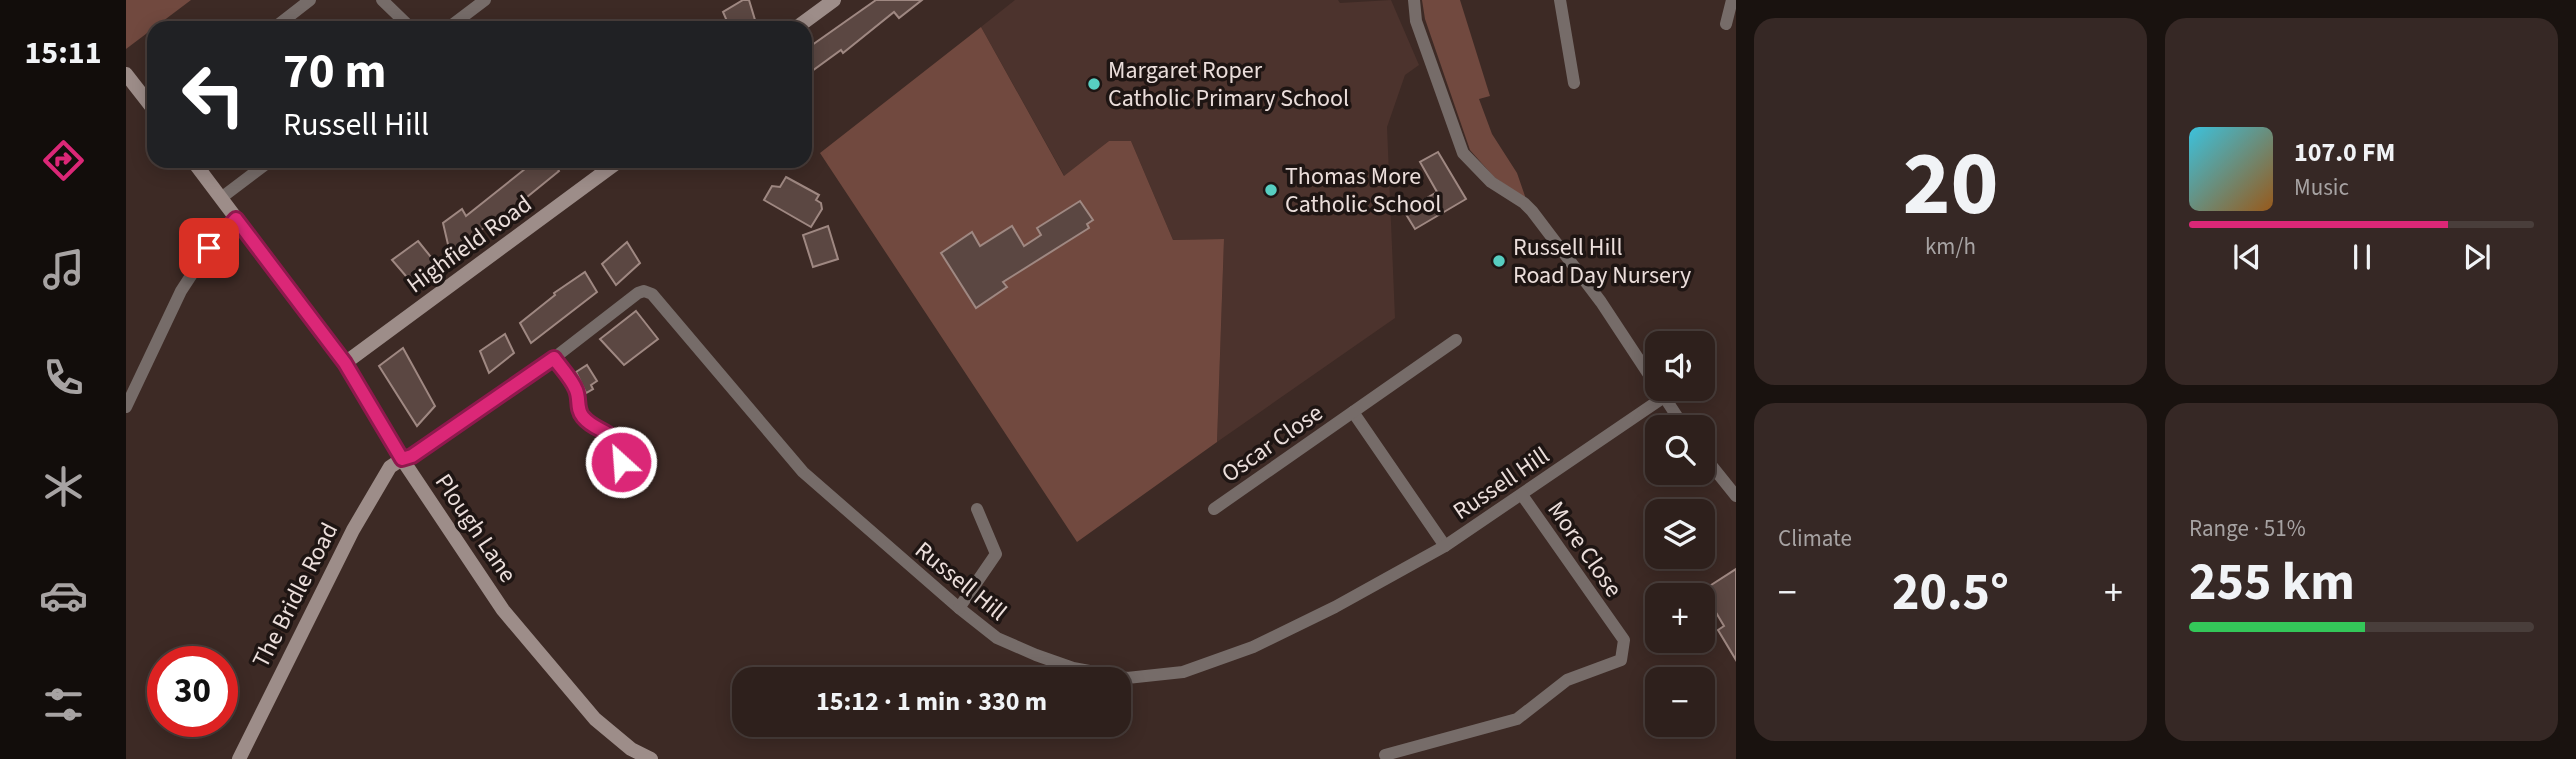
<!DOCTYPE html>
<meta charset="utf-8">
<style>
:root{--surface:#2e201c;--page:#362825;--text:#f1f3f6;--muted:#a7a3a3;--line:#493e3b;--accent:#db2777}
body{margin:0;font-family:"Source Sans 3",sans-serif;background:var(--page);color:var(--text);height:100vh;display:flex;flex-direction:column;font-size:26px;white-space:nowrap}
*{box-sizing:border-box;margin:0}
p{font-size:23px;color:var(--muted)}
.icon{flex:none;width:38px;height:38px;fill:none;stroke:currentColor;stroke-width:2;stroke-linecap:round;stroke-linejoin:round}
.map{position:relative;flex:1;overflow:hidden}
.drawer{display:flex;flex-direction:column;gap:18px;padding:18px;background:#19120f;width:840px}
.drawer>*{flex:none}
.hud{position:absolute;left:21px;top:21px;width:665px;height:147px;border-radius:21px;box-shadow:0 4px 18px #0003,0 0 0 2px var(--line);background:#202124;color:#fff;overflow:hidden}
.fabs{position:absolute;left:1519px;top:331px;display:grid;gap:14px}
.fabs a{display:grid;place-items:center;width:70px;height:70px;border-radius:14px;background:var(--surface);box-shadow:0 4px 18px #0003,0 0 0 2px var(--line);font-size:35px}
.speed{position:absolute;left:21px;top:646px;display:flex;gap:14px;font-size:35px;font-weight:700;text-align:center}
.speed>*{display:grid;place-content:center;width:91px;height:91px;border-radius:50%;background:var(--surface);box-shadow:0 4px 18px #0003,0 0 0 2px var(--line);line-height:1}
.speed .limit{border:10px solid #d22;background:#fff;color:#111}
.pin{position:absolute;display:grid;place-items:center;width:60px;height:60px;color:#fff;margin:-30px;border-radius:14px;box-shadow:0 4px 10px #0006}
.me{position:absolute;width:77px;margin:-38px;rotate:334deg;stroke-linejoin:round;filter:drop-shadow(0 0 5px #0008)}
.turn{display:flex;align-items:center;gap:24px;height:147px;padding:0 21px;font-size:32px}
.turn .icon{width:91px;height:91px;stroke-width:2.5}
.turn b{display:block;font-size:49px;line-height:60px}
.big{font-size:52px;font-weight:700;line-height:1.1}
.drawer .widget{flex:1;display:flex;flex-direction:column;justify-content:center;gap:10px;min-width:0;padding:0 24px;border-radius:21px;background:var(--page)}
.drawer .dial{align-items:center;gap:0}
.dial b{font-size:91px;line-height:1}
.song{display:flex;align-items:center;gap:21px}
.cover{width:84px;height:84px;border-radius:10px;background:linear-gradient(135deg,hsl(190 70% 55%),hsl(30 70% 35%))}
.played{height:7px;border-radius:4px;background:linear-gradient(90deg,var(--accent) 75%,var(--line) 75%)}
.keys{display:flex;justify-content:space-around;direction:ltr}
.heat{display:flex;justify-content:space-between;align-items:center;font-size:38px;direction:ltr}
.charge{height:10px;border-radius:5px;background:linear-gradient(90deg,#34c759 51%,var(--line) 0)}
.drawer .tiles{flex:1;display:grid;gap:18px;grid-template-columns:repeat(2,1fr)}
.trip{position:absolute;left:606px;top:667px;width:399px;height:70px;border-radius:21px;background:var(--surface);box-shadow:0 4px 18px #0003,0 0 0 2px var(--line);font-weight:700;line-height:70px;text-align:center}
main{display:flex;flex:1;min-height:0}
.dock{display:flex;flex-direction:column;width:126px;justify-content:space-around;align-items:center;background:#120d0b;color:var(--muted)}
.dock .icon{width:49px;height:49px}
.dock .selected{color:var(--accent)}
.dock b{font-size:32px;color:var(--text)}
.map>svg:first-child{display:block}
.built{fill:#4c332d}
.green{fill:#71493f}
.building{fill:#5b4742;stroke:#9f8882;stroke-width:2}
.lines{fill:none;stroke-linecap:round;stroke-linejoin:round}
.street{stroke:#766c69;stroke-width:12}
.secondary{stroke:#9d8d89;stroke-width:14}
.route-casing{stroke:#8e194d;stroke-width:18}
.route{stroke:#db2777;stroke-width:12}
.poi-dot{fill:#57cec1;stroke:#1e1513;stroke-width:2.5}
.labels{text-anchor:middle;stroke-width:7;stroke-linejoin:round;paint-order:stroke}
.poi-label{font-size:24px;fill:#ebdedb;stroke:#1e1513;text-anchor:start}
.street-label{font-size:24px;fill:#ebdedb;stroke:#1e1513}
</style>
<main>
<nav class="dock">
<b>15:11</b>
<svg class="icon selected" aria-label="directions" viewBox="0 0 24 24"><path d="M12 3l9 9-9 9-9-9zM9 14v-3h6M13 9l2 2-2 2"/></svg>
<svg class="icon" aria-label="music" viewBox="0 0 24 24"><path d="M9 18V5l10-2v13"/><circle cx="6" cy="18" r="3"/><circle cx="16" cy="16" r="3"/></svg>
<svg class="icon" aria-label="phone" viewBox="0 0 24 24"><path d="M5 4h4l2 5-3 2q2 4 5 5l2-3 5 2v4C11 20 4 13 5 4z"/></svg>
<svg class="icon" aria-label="climate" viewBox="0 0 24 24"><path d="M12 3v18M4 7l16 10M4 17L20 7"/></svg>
<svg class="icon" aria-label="car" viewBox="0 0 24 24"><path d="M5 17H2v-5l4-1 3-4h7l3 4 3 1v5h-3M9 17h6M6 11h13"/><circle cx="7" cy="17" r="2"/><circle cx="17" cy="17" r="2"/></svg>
<svg class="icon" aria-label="filters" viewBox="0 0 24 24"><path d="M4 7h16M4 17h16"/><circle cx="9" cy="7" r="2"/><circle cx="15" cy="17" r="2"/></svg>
</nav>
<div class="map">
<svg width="1610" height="759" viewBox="0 0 1610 759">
<rect width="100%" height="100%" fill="#3d2a25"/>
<!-- built -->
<polygon class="built" points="889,0 1212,0 1214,3 1265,0 1293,65 1279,75 1261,127 1269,318 1091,442 1098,239 1047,240 1005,141 983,141 939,177 855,27"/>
<!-- green -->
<g class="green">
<polygon points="0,0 65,0 0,49"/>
<polygon points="1296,0 1334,0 1364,96 1353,99 1366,134 1391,173 1400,199 1368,177 1344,150 1299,19"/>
<polygon points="855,27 938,176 983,141 1005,141 1047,240 1098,239 1091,442 951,542 694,153"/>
</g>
<!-- building -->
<g class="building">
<polygon points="617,0 623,0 629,20 620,28 604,28 597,12"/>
<polygon points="750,0 796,0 773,18 768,12 717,53 715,50 686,71 679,59 679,50"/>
<polygon points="1312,152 1340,199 1289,229 1278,211 1311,192 1294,162"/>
<polygon points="409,161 427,161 433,171 368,224 366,222 324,253 317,223 336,209 340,216"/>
<polygon points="660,177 693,195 690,200 695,203 696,209 685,227 638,200 646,186 654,187"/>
<polygon points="954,201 967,220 961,224 963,228 877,282 881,287 850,308 815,253 846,232 854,246 886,226 898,246 915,235 911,228"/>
<polygon points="702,226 712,259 687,267 677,235"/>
<polygon points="292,241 309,262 286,283 266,260"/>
<polygon points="501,242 514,263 490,285 476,264"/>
<polygon points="459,272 471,292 405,343 394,323 429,295 428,293"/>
<polygon points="510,311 532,339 498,365 474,339"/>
<polygon points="379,334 388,353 363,373 354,351"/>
<polygon points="277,348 309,406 291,426 253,366"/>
<polygon points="461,365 471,381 465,385 467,389 460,393 450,372"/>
<polygon points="1610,569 1610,660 1592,630 1598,626 1582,599 1587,596 1582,587"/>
</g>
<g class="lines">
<!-- street -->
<g class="street">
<polyline points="256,0 285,28"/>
<polyline points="1288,0 1290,21 1337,153 1365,182 1398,203 1406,211 1475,302 1531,387"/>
<polyline points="1434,0 1448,83"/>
<polyline points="1600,24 1606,0"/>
<polyline points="148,28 184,0"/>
<polyline points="322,28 359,0"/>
<polyline points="95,198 144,161"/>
<path d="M428,358C435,368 446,379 450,390C454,399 450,409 457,417C474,436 491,425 495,462L489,468"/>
<polyline points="1535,392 1558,427"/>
<polyline points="0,407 55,291 83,248 110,219"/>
<polyline points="1227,412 1319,546"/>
<polyline points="1577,455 1610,496"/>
<polyline points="276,459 286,456 428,358 512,293 518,291 526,294 677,472 833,608 871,638 910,655 947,668 1001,678 1057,672 1127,647 1209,607 1319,546 1538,397"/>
<polyline points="1088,509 1330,340"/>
<polyline points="833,608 870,554 851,509"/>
<polyline points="1259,755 1391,719 1441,680 1495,660 1498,640 1396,495"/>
</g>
<!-- secondary -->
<g class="secondary">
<polyline points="670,28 708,0"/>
<polyline points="0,74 28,110"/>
<polyline points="67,161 219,363 276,459 377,610 469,719 505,749 525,759"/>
<polyline points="219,363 493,161"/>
<polyline points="113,759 227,530 264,467 276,459"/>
</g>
</g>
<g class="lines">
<defs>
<path id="route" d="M83,248L110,219L219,363L276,459L286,456L428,358C435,368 446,379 450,390C454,399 450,409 457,417C473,436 491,425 495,462"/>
</defs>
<!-- route casing -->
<use href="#route" class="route-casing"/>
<!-- route -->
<use href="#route" class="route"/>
</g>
<!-- markers -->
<g class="poi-dot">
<circle cx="968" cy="84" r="7"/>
<circle cx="1145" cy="190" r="7"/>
<circle cx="1373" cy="261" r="7"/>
</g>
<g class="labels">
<!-- poi labels -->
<g class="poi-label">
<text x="982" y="78">Margaret Roper<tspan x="982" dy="28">Catholic Primary School</tspan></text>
<text x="1159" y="184">Thomas More<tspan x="1159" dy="28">Catholic School</tspan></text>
<text x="1387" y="255">Russell Hill<tspan x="1387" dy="28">Road Day Nursery</tspan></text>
</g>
<!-- street labels -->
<g class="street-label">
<text transform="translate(343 244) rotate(-36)" y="8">Highfield Road</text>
<text transform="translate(1146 443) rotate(-35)" y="8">Oscar Close</text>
<text transform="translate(1375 483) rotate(-34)" y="8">Russell Hill</text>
<text transform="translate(350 528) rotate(56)" y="8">Plough Lane</text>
<text transform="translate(1459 549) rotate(55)" y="8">More Close</text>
<text transform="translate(835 581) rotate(39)" y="8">Russell Hill</text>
<text transform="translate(169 595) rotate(-63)" y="8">The Bridle Road</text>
</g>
</g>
</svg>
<div class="fabs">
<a><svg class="icon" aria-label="sound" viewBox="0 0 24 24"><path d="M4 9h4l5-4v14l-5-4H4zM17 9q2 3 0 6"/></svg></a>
<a><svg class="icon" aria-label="search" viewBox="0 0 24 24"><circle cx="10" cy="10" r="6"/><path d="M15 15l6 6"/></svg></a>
<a><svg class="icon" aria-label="layers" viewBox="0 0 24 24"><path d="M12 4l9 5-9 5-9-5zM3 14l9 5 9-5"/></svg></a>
<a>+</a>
<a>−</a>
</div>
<div class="speed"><div class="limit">30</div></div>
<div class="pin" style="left:83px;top:248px;background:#d93025"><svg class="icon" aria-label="arrive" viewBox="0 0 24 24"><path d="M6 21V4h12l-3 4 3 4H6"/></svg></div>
<svg class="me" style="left:495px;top:462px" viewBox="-20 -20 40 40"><circle r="17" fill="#db2777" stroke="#fff" stroke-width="3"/><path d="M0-11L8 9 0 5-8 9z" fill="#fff"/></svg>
<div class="trip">15:12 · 1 min · 330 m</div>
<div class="hud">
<div class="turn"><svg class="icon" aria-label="left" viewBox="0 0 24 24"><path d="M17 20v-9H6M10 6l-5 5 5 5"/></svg><div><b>70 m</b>Russell Hill</div></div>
</div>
</div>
<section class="drawer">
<div class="tiles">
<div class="widget dial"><b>20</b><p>km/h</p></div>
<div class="widget">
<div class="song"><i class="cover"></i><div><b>107.0 FM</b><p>Music</p></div></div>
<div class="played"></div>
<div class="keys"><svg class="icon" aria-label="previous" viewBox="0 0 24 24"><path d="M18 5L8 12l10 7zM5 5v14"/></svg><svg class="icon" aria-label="pause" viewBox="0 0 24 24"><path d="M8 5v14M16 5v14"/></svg><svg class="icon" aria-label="next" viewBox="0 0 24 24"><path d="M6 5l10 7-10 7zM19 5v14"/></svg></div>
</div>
<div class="widget"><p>Climate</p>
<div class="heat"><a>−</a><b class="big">20.5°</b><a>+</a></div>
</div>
<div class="widget"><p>Range · 51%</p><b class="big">255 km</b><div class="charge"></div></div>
</div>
</section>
</main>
